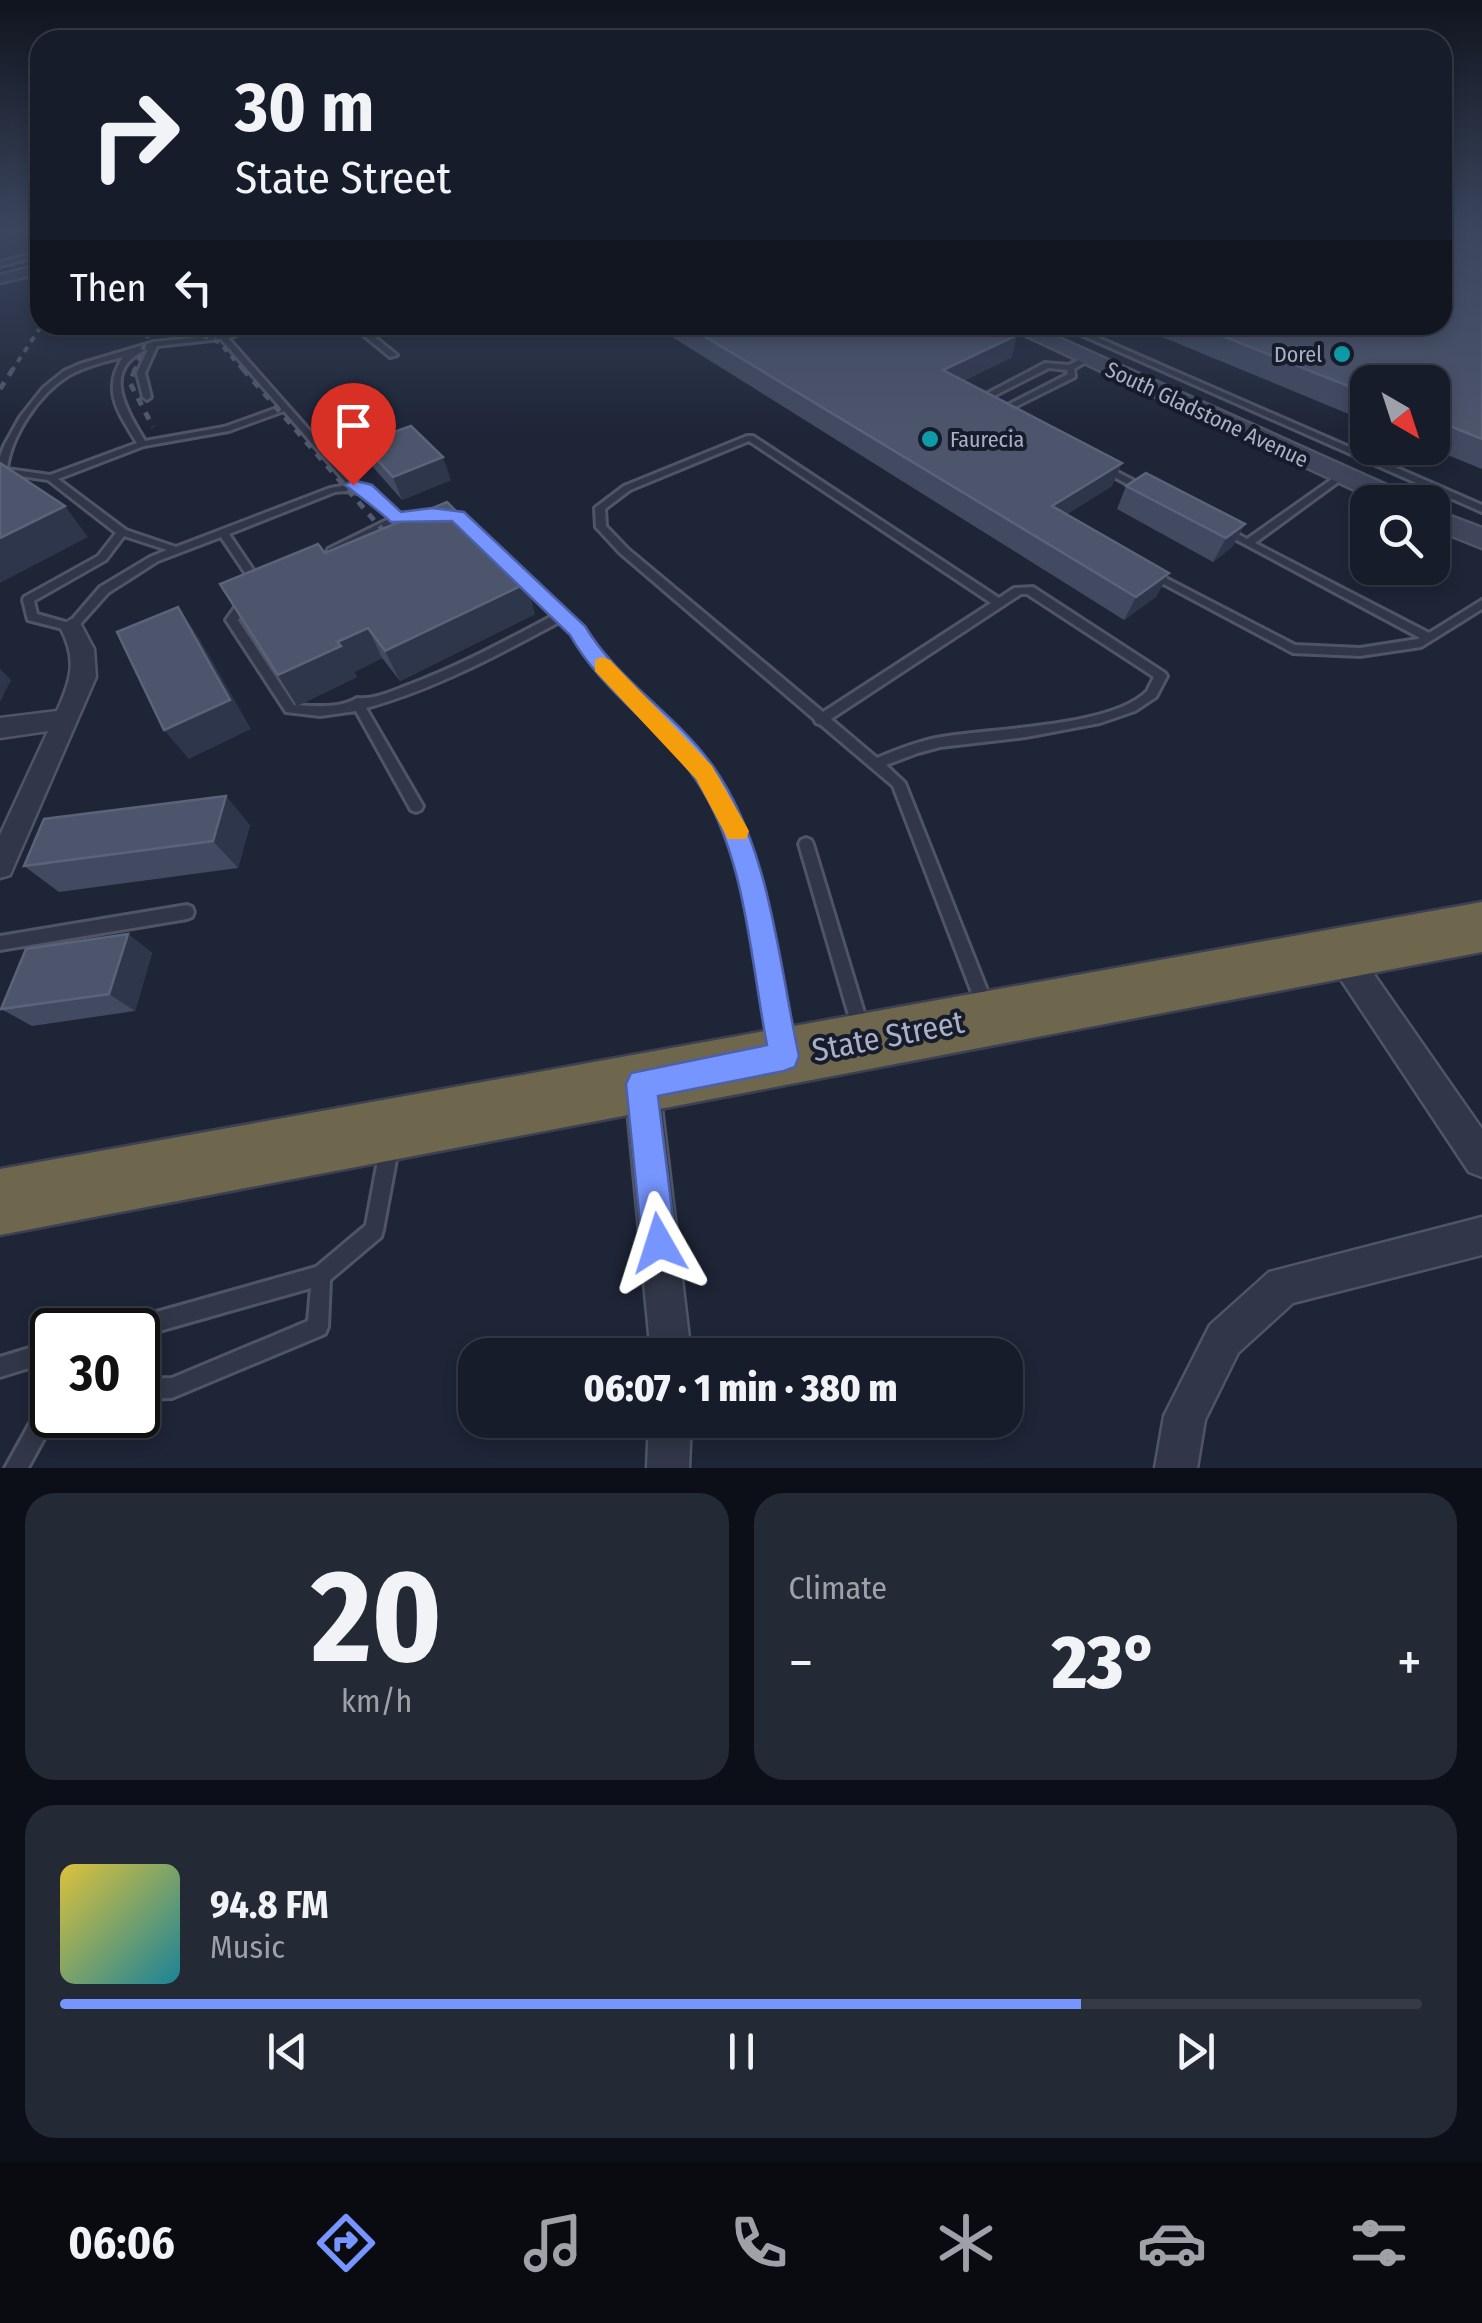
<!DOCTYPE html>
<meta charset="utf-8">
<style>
:root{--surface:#161c29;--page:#232935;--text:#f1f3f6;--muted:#9ea1a8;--line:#353a46;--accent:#7695ff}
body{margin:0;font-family:"Fira Sans Condensed",sans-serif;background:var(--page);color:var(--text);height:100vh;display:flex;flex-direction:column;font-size:38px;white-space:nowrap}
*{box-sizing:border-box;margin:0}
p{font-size:32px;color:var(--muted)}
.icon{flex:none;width:55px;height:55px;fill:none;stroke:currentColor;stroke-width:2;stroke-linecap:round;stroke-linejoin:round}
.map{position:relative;height:1468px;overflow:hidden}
.sheet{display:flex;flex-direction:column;gap:25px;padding:25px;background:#0c0f17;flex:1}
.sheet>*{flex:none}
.banner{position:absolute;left:30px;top:30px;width:1422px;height:305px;border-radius:30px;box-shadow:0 5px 15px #0003,0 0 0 2px var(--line);background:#161c29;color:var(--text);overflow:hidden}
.needle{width:65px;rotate:141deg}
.tools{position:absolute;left:1350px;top:365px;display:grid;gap:20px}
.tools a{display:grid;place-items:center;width:100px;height:100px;border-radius:20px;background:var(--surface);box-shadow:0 5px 15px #0003,0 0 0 2px var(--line);font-size:50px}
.speed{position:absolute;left:30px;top:1308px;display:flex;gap:20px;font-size:50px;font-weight:700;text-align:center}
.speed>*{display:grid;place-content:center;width:130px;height:130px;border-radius:50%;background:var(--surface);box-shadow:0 5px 15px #0003,0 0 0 2px var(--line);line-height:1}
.speed .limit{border:5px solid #111;border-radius:15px;background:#fff;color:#111}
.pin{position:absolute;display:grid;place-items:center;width:85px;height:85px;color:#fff;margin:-102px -42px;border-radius:50% 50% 50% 0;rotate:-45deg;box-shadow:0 0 10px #0007}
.pin .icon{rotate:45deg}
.me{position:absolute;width:110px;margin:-55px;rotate:354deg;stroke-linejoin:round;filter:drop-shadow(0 0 8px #0008)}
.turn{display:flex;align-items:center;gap:35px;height:210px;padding:0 40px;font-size:45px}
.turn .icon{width:130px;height:130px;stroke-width:2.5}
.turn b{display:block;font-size:70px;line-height:85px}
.then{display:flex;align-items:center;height:95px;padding:0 40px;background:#0003;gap:20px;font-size:38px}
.big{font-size:75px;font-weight:800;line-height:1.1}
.sheet .tile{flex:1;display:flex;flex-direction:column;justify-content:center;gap:15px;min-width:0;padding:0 35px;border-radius:30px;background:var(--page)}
.sheet .dial{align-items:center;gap:0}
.dial b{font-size:130px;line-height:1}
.song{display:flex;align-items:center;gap:30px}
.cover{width:120px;height:120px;border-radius:15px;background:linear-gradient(135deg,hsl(50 70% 55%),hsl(190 70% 35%))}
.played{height:10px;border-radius:5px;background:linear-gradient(90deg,var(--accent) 75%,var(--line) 75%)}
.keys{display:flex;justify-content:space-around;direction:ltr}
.heat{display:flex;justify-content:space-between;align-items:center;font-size:55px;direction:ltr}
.sheet .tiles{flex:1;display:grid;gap:25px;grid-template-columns:1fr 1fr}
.tile:last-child{grid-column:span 2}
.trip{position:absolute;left:458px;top:1338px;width:565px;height:100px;border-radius:30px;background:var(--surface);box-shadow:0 5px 15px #0003,0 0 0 2px var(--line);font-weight:800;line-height:100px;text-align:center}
.dock{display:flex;height:160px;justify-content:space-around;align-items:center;background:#090b10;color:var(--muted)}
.dock .icon{width:70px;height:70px}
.dock .active{color:var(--accent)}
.dock b{font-size:45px;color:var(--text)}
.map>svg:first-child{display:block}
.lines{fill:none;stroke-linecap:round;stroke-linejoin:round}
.lane-casing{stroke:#4f5466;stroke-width:6}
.street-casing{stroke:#4f5466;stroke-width:5}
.secondary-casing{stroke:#4f5466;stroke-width:5}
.highway-casing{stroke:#3c4152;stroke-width:5}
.lane{fill:#313748;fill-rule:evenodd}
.street{fill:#313748;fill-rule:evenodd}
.secondary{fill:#3f455b;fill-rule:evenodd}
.highway{fill:#6e674e;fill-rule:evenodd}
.rail-far1{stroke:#535a6f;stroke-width:4;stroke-dasharray:6 6;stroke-linecap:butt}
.rail{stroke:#535a6f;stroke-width:5;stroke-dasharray:8 8;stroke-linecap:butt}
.wall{fill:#414a60}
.shaded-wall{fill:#2e364b}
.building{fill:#4c556b;stroke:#5b6379;stroke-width:2.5}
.route{fill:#7695ff;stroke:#4d61a6;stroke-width:2.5}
.slow{fill:#f59e0b}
.culture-dot{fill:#0f9aa8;stroke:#171c2c;stroke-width:4}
.labels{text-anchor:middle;stroke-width:8;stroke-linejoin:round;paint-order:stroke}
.far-poi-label{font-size:22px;fill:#abb1c5;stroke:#171c2c;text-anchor:end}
.far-street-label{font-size:22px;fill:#abb1c5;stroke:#171c2c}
.near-street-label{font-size:32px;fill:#abb1c5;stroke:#171c2c}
</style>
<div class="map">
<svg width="1482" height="1468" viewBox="0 0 1482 1468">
<rect width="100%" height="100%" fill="#1e2537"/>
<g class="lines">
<defs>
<g id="lane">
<polygon points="40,252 40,256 0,266 0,262"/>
<path d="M209,325H217L225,334L252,325H263L228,338L356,483L357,486L372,492L399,516L430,511L435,514L430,517L399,522L332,554L328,553V549L391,518C372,500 363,488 335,492L229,534L262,583L238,620L294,705C314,706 340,709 357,698C371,700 388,693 403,687C455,668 505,641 554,615L511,573L512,571H520L582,628L594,650L677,733L714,779L730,804L746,835L761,881L790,1044L788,1050L782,1052L776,1050L774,1044C763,982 759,916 740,856C720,795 675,746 631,701C617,686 600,673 588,658C577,644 575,634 561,621C498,655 435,689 366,708L423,806L421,810L416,812L411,810L356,711L320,716L286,712L226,620L252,583L221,537L158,561L108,593L75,630L71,631L28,620L23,600L24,597L98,556L116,533L48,480L0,473V457L4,446L20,417L43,388L64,371L80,364L154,342L218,335ZM221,339L280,407L224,427L145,441C126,409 100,369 148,349L137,373L143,397L147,400L151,397L145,373L157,346ZM123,357C101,391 119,413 137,443L50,475L7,469C11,435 39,394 68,376C85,366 104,362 123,357ZM284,411L348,485L330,488L176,547L126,530L58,479L144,446L229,431ZM124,536L167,550L150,557L100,587L69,623L37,614L34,601L106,560Z"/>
<polygon points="351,325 360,325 397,355 390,357"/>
<polygon points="1059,325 1069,325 1482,505 1482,512"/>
<polygon points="1084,357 1091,359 1074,369 1075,377 1001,414 994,412 1068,374 1067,370 1049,368 980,403 973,401 1045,363 1069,365"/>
<path d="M747,436H753L999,598L1014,588L1033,587L1165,673L1167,676L1156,697L1135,711L1100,723L1026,737L940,747L918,753L886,765L905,783L993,1005L991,1011L985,1013L979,1011L893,786L821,725L816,723L814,719L620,553L596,527L595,508L624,486ZM749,441L991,603L823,712L628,549L606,526L605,509L630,490ZM1021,594H1027L1154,677C1153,679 1148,689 1147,691C1111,728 987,728 936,738C916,742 896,750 877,758L831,719Z"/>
<polygon points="1106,466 1148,488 1150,490 1148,492 1142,492 1103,471 1101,469"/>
<polygon points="1342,472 1345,473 1345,477 1255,543 1429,633 1482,600 1482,609 1421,647 1360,656 1293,653 1145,574 1150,571 1154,572 1295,645 1360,648 1418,639 1420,638 1220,531 1221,529 1229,529 1247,539"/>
<polygon points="806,838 811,840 813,844 869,1029 867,1035 861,1037 855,1035 853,1029 799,844 801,840"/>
<polygon points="187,905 192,907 194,912 192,917 187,919 0,950 0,936"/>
<polygon points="390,1135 396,1138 399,1144 383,1230 381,1237 330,1280 328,1327 325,1334 172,1398 138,1399 138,1379 172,1378 308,1321 311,1288 138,1337 138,1330 118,1330 121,1323 128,1320 316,1267 366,1225 381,1144 384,1138"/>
<polygon points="52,1341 52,1361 0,1377 0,1357"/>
<polygon points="52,1393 52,1415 57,1415 28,1468 5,1468 45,1396"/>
</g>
<g id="street">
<polygon points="1453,228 1482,230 1482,238 1455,231"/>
<polygon points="40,265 40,273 0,283 0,275"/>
<path d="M71,619L79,621L94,649L96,677L10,875L0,878V835L48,731L0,738V718L57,711C72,678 77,659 60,627Z"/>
<polygon points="1341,939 1352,943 1482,1129 1482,1177 1469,1172 1330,963 1326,953 1330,943"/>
<polygon points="642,1067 654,1072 659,1084 691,1355 651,1355 625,1084 630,1072"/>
<polygon points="1482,1217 1482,1255 1293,1303 1238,1353 1205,1420 1197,1468 1155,1468 1164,1416 1210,1325 1269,1272"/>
<polygon points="649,1420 691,1420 689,1468 647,1468"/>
</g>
<g id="secondary">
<polygon points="1003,325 1030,325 1411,496 1415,502 1380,502"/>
<polygon points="1432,509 1482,528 1482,548 1432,528"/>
</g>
<polygon id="highway" points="1482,902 1482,952 0,1235 0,1169"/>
</defs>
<!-- lane casing -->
<use href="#lane" class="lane-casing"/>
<!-- street casing -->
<use href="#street" class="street-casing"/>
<!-- secondary casing -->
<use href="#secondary" class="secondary-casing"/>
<!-- highway casing -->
<use href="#highway" class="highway-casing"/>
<!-- lane -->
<use href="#lane" class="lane"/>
<!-- street -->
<use href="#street" class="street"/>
<!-- secondary -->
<use href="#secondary" class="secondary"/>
<!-- highway -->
<use href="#highway" class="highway"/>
<!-- rail-far1 -->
<g class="rail-far1">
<polyline points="181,325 220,343 245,372"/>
<polyline points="11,372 42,325"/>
<polyline points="134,372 152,325"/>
</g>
<!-- rail -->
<g class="rail">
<polyline points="135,369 130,383 153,427"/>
<polyline points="243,369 387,535"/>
<polyline points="0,389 13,369"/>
</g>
</g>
<!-- wall -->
<g class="wall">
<polygon points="1482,234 1482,469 1430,448 1432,448 1432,382 1368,382 1368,422 1133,325 1442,325"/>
<polygon points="165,325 222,325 195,337"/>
<polygon points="653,325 1014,325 1012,333 1012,357 963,381 1112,486 1067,514 1157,596 1124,620"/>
<polygon points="362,443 451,480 402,500 372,466"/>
<polygon points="1126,486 1245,524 1232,547 1213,562 1117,509"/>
<polygon points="325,553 535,614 400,681 382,658 354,672 357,677 297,706 220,584"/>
<polygon points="250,825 238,868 59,892 24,866"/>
<polygon points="128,934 152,953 135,1011 32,1026 1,1009"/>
</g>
<!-- shaded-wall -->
<g class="shaded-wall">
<polygon points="189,325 222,325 195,337"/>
<polygon points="1010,325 1014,325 1011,338 1017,335 1012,357 938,392 943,370 1002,328"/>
<polygon points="443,457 451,480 402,500 393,477"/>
<polygon points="1122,463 1112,486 1044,529 1052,506"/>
<polygon points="65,506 88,537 0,583 0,538"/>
<polygon points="1245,524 1232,547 1213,562 1226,538"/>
<polygon points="1169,573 1157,596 1124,620 1136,597"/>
<polygon points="527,583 535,614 400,681 385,651"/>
<polygon points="178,607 199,638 251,729 189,759 164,730"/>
<polygon points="368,628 382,658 354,672 357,677 297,706 278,675 337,642"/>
<polygon points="0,669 11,680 0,702"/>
<polygon points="226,796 250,825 238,868 213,841"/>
<polygon points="128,934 152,953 135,1011 109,994"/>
</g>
<!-- building -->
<g class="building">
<polygon points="1442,228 1458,228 1482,234 1482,439 1432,419 1432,382 1368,382 1368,394 1195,325 1442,325"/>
<polygon points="686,325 1010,325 1002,328 1017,335 943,370 1122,463 1052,506 1169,573 1136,597"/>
<polygon points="411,426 443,457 393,477 362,443"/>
<polygon points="0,463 65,506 0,538"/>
<polygon points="1146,473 1245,524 1226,538 1126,486"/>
<polygon points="447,502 527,583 385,651 368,628 337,642 341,646 278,675 220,584 318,544 325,553"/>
<polygon points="178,607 230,700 164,730 117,632"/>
<polygon points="226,796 213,841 24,866 44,819"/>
<polygon points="128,934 109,994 1,1009 26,949"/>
</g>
<!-- sky -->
<linearGradient id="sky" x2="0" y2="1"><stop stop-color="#10141e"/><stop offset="0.53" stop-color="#3b465e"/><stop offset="1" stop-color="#3b465e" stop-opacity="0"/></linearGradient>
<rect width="1482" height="433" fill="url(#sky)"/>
<!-- route -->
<path class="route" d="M353,480L372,485L401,512L432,508L464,512L585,626C617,680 676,714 713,766C771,849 778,960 799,1056L795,1067L784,1071L658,1096L676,1243L671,1255L659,1260L647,1255L642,1243L626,1084L631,1073L767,1045C750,958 746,854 696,780C660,727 601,691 570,635L452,521L391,522C376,508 360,497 345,485Z"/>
<!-- slow -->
<polygon class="slow" points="602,657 610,660 712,766 749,831 746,839 728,839 696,779 595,671 595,660"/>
<!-- markers -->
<g class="culture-dot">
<circle cx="1342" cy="354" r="10"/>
<circle cx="930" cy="439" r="10"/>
</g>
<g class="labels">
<!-- far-poi labels -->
<g class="far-poi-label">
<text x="1322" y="362">Dorel</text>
<text x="950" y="447" text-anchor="start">Faurecia</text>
</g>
<!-- far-street labels -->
<g class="far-street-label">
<text transform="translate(1207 414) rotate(25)" y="8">South Gladstone Avenue</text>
</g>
<!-- near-street labels -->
<g class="near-street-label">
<text transform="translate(888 1036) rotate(-11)" y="11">State Street</text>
</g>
</g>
</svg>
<div class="tools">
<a><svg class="needle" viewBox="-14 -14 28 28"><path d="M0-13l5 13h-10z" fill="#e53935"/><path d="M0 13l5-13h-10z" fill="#9ea1a8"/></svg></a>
<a><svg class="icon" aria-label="search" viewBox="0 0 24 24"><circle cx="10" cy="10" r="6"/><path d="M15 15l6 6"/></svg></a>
</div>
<div class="speed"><div class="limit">30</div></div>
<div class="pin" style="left:353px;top:485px;background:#d93025"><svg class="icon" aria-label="arrive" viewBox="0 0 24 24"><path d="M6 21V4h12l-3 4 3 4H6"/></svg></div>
<svg class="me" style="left:659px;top:1243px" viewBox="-20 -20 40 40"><path d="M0-17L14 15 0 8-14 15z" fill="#7695ff" stroke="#fff" stroke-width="4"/></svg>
<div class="trip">06:07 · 1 min · 380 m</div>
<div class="banner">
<div class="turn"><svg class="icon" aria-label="right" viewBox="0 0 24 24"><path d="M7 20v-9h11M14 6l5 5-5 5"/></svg><div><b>30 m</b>State Street</div></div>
<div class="then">Then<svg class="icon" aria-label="left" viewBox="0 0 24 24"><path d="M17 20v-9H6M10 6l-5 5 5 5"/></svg></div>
</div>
</div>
<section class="sheet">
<div class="tiles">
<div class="tile dial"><b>20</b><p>km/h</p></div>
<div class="tile"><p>Climate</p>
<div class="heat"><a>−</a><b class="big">23°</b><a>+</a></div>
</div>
<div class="tile">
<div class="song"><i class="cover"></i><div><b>94.8 FM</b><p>Music</p></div></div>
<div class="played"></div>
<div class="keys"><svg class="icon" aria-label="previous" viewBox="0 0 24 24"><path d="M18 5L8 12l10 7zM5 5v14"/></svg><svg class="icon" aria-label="pause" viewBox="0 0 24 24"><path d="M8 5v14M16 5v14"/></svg><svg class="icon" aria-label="next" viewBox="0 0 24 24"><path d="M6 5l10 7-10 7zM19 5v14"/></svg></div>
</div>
</div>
</section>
<nav class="dock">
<b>06:06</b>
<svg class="icon active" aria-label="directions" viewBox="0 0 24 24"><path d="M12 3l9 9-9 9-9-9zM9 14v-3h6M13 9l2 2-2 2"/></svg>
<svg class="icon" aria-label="music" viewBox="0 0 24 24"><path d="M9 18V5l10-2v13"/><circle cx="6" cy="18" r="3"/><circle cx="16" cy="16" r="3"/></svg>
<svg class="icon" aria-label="phone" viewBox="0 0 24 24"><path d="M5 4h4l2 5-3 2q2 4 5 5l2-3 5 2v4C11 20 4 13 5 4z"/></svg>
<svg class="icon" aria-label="climate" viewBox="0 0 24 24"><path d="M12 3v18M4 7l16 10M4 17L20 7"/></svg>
<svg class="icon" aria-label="car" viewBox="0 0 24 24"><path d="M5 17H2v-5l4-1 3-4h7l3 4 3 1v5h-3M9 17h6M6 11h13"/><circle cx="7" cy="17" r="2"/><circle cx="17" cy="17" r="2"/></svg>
<svg class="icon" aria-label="filters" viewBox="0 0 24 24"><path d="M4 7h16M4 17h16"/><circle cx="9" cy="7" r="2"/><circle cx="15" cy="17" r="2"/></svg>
</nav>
